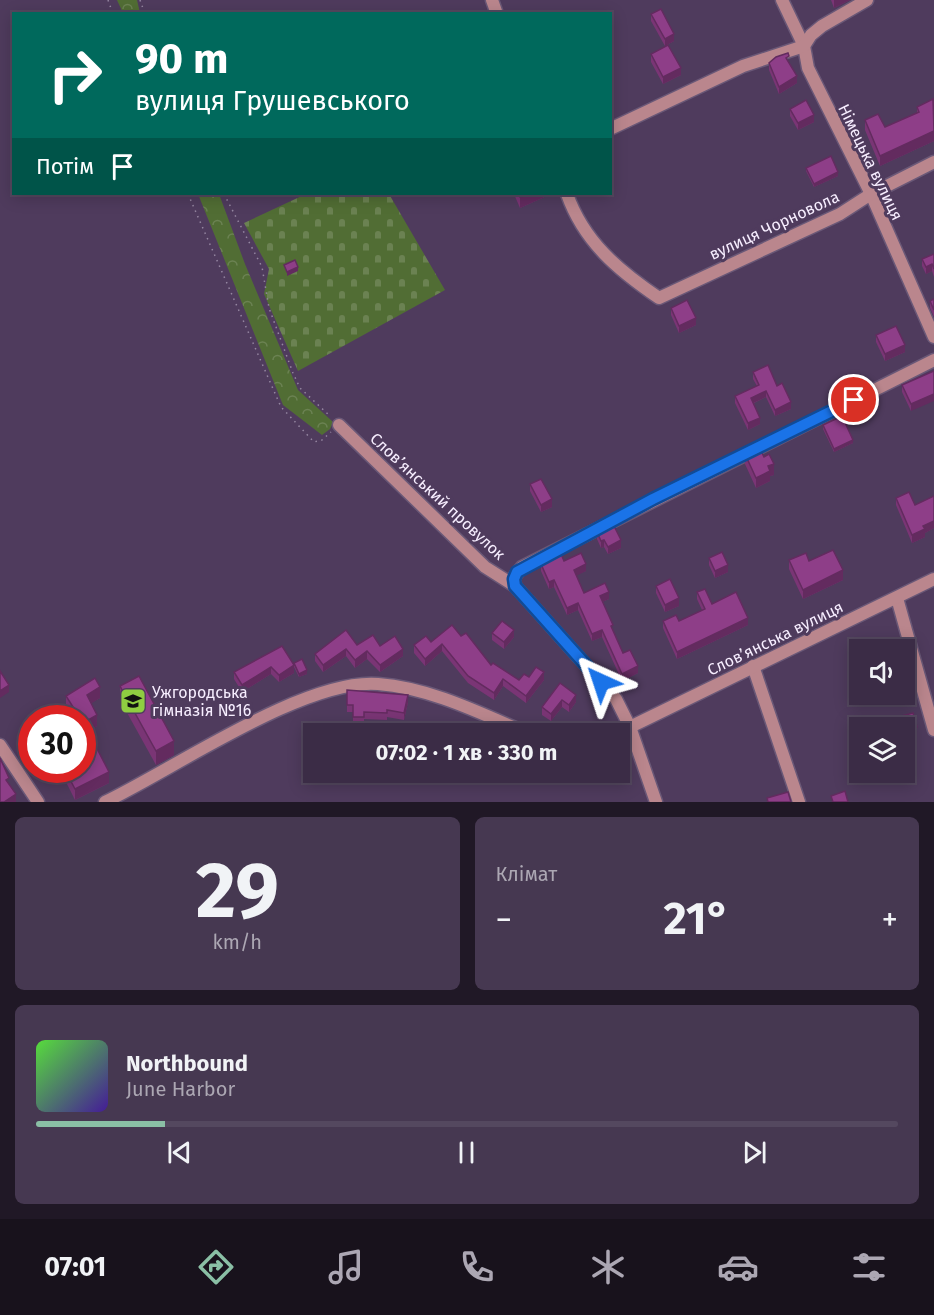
<!DOCTYPE html>
<html lang="uk">
<meta charset="utf-8">
<style>
:root{--surface:#3b2c46;--page:#463851;--text:#f1f3f6;--muted:#aca7b3;--line:#54485f;--accent:#8abfa5}
body{margin:0;font-family:"Fira Sans",sans-serif;background:var(--page);color:var(--text);height:100vh;display:flex;flex-direction:column;font-size:22px;white-space:nowrap}
*{box-sizing:border-box;margin:0}
p{font-size:20px;color:var(--muted)}
.icon{flex:none;width:33px;height:33px;fill:none;stroke:currentColor;stroke-width:2;stroke-linecap:round;stroke-linejoin:round}
.map{position:relative;height:802px;overflow:hidden}
.side{display:flex;flex-direction:column;gap:15px;padding:15px;background:#201826;flex:1}
.side>*{flex:none}
.top-card{position:absolute;left:12px;top:12px;width:600px;height:183px;border-radius:0px;box-shadow:0 3px 15px #0003,0 0 0 2px var(--line);background:#00695c;color:#fff;overflow:hidden}
.buttons{position:absolute;left:849px;top:639px;display:grid;gap:12px}
.buttons a{display:grid;place-items:center;width:66px;height:66px;border-radius:0px;background:var(--surface);box-shadow:0 3px 15px #0003,0 0 0 2px var(--line);font-size:30px}
.speed{position:absolute;left:18px;top:705px;display:flex;gap:12px;font-size:30px;font-weight:700;text-align:center}
.speed>*{display:grid;place-content:center;width:78px;height:78px;border-radius:50%;background:var(--surface);box-shadow:0 3px 15px #0003,0 0 0 2px var(--line);line-height:1}
.speed .limit{border:9px solid #d22;background:#fff;color:#111}
.pin{position:absolute;display:grid;place-items:center;width:51px;height:51px;color:#fff;margin:-26px;border:3px solid #fff;border-radius:50%;box-shadow:0 2px 6px #0007}
.me{position:absolute;width:66px;margin:-33px;rotate:318deg;stroke-linejoin:round;filter:drop-shadow(0 0 4px #0008)}
.turn{display:flex;align-items:center;gap:21px;height:126px;padding:0 24px;font-size:27px}
.turn .icon{width:78px;height:78px;stroke-width:2.5}
.turn b{display:block;font-size:42px;line-height:51px}
.then{display:flex;align-items:center;height:57px;padding:0 24px;background:#0003;gap:12px;font-size:22px}
.big{font-size:45px;font-weight:700;line-height:1.1}
.side .tile{flex:1;display:flex;flex-direction:column;justify-content:center;gap:9px;min-width:0;padding:0 21px;border-radius:9px;background:var(--page)}
.side .dial{align-items:center;gap:0}
.dial b{font-size:78px;line-height:1}
.song{display:flex;align-items:center;gap:18px}
.cover{width:72px;height:72px;border-radius:9px;background:linear-gradient(135deg,hsl(110 70% 55%),hsl(260 70% 35%))}
.played{height:6px;border-radius:3px;background:linear-gradient(90deg,var(--accent) 15%,var(--line) 15%)}
.keys{display:flex;justify-content:space-around;direction:ltr}
.heat{display:flex;justify-content:space-between;align-items:center;font-size:33px;direction:ltr}
.side .tiles{flex:1;display:grid;gap:15px;grid-template-columns:1fr 1fr}
.tile:last-child{grid-column:span 2}
.trip{position:absolute;left:303px;top:723px;width:327px;height:60px;border-radius:0px;background:var(--surface);box-shadow:0 3px 15px #0003,0 0 0 2px var(--line);font-weight:700;line-height:60px;text-align:center}
.tab-bar{display:flex;height:96px;justify-content:space-around;align-items:center;background:#18121c;color:var(--muted)}
.tab-bar .icon{width:42px;height:42px}
.tab-bar .active{color:var(--accent)}
.tab-bar b{font-size:27px;color:var(--text)}
.map>svg:first-child{display:block}
.forest{fill:url(#forest-crowns)}
.cemetery{fill:url(#cemetery-stones)}
.lines{fill:none;stroke-linecap:round;stroke-linejoin:round}
.minor-casing{stroke:#6a5877;stroke-width:15}
.path{stroke:#9586a1;stroke-width:1.5;stroke-dasharray:1.5 4.5;stroke-linecap:butt}
.minor{stroke:#ba868d;stroke-width:12}
.wall{fill:#7a3575}
.shaded-wall{fill:#632b5f}
.building{fill:#8e3e88;stroke:#632b5f;stroke-width:1.5}
.route-casing{stroke:#114b97;stroke-width:15}
.route{stroke:#1a73e8;stroke-width:10}
.labels{text-anchor:middle;stroke-width:6;stroke-linejoin:round;paint-order:stroke}
.street-label{font-size:16px;fill:#f7eeff;stroke:#4f3b5d}
.poi-label{font-size:16px;fill:#f7eeff;stroke:#4f3b5d;text-anchor:start}
</style>
<div class="map">
<svg width="934" height="802" viewBox="0 0 934 802">
<defs>
<pattern id="forest-crowns" width="20" height="18" patternUnits="userSpaceOnUse" patternTransform="scale(1.5)"><rect width="20" height="18" fill="#516d34"/><path d="M2 6a3 3 0 1 1 6 0M12 15a3 3 0 1 1 6 0" fill="none" stroke="#6b8252"/></pattern>
<pattern id="cemetery-stones" width="16" height="16" patternUnits="userSpaceOnUse" patternTransform="scale(1.5)"><rect width="16" height="16" fill="#516d34"/><path d="M2 7V4a2 2 0 0 1 4 0v3zM10 15v-3a2 2 0 0 1 4 0v3z" fill="#6b8252"/></pattern>
</defs>
<rect width="100%" height="100%" fill="#4f3b5d"/>
<!-- forest -->
<g class="forest">
<polygon points="117,0 137,0 140,13 123,13"/>
<polygon points="198,194 219,194 245,264 298,390 333,422 330,429 322,435 283,405"/>
</g>
<!-- cemetery -->
<polygon class="cemetery" points="306,194 389,194 445,290 298,371 264,294 269,269 244,223"/>
<g class="lines">
<defs>
<g id="minor">
<polyline points="492,0 497,14"/>
<polyline points="782,0 804,46 808,68 871,194 934,337"/>
<polyline points="610,129 743,66 804,46 811,35 822,26 867,0"/>
<path d="M567,194C584,242 618,270 659,298L840,214L871,194L934,162"/>
<polyline points="339,425 485,567 515,586 616,699 630,727 656,802"/>
<polyline points="515,586 514,577 522,567 934,360"/>
<polyline points="897,598 934,730"/>
<polyline points="753,666 799,802"/>
<polyline points="610,734 630,727 934,579"/>
<polyline points="0,745 38,802"/>
<path d="M105,802C174,769 305,678 378,684C431,688 480,713 529,734"/>
</g>
</defs>
<!-- minor casing -->
<use href="#minor" class="minor-casing"/>
<!-- path -->
<g class="path">
<polyline points="108,0 113,14"/>
<polyline points="140,0 145,14"/>
<polyline points="188,194 281,407 314,442 322,440 331,432"/>
<polyline points="224,194 262,267 269,308 293,373 300,388 330,416"/>
</g>
<!-- minor -->
<use href="#minor" class="minor"/>
</g>
<!-- wall -->
<g class="wall">
<polygon points="831,0 850,0 834,8"/>
<polygon points="651,14 674,41 665,46 651,21"/>
<polygon points="651,54 681,75 663,84 651,62"/>
<polygon points="769,63 789,63 797,83 779,94 769,70"/>
<polygon points="934,101 934,141 880,166 865,130 865,120 885,127 917,113 917,107"/>
<polygon points="790,109 814,122 798,130 790,116"/>
<polygon points="806,168 838,176 814,187 806,171"/>
<polygon points="514,194 549,194 549,195 520,208"/>
<polygon points="934,254 934,277 932,271 926,274 922,266 922,259"/>
<polygon points="934,299 934,317 930,308 930,301"/>
<polygon points="671,308 696,325 679,333 671,315"/>
<polygon points="876,335 905,352 885,361 876,342"/>
<polygon points="934,371 911,411 902,392 902,385"/>
<polygon points="753,372 777,386 791,409 775,416 766,397 754,403 760,424 748,430 735,403 735,396 757,386 753,379"/>
<polygon points="823,425 853,443 834,452 823,429"/>
<polygon points="745,454 764,457 774,475 770,476 770,481 756,488 745,464"/>
<polygon points="530,484 552,507 541,512 530,491"/>
<polygon points="934,496 934,528 925,533 925,537 912,543 896,505 896,498 915,505"/>
<polygon points="597,532 621,548 608,554 604,547 601,548 597,539"/>
<polygon points="709,558 728,572 715,578 709,565"/>
<polygon points="789,560 809,561 843,580 803,599 789,569"/>
<polygon points="564,561 586,571 576,575 584,593 609,599 602,602 613,630 623,653 638,673 622,681 602,637 592,641 578,610 567,615 554,587 549,589 541,571 541,564"/>
<polygon points="656,586 679,606 665,612 656,593"/>
<polygon points="697,592 712,604 748,625 677,659 663,628 663,621 679,621 702,610 697,599"/>
<polygon points="492,633 514,637 504,649 492,640"/>
<polygon points="461,636 491,665 519,680 529,677 544,680 526,703 503,686 494,700 468,683 442,651 425,666 414,653 414,645"/>
<polygon points="357,645 380,646 403,656 380,672 367,659 355,668 346,656 323,672 315,661 315,654"/>
<polygon points="282,646 294,665 294,663 307,674 299,677 294,667 294,673 279,682 271,674 242,692 234,679 234,672"/>
<polygon points="560,683 576,702 569,712 562,707 551,721 542,715 542,707"/>
<polygon points="120,686 174,755 156,765 120,700"/>
<polygon points="347,690 408,702 404,720 387,717 387,720 364,719 364,724 353,724 353,712 347,712"/>
<polygon points="66,696 100,698 91,703 97,726 88,731 109,783 75,800 60,770 82,770 82,718 73,718 66,706"/>
</g>
<!-- shaded-wall -->
<g class="shaded-wall">
<polygon points="834,0 850,0 834,8"/>
<polygon points="674,34 674,41 665,46 665,39"/>
<polygon points="681,68 681,75 663,84 663,77"/>
<polygon points="797,76 797,83 779,94 779,87"/>
<polygon points="814,115 814,122 798,130 798,123"/>
<polygon points="934,131 934,141 880,166 880,156"/>
<polygon points="838,172 838,176 814,187 814,184"/>
<polygon points="528,194 549,194 549,195 520,208 520,197"/>
<polygon points="932,264 932,271 926,274 926,267"/>
<polygon points="298,267 298,271 287,276 287,272"/>
<polygon points="696,318 696,325 679,333 679,326"/>
<polygon points="905,345 905,352 885,361 885,354"/>
<polygon points="766,391 766,397 751,404 751,398"/>
<polygon points="934,394 934,401 911,411 911,404"/>
<polygon points="791,402 791,409 775,416 775,410"/>
<polygon points="760,418 760,424 748,430 748,423"/>
<polygon points="853,440 853,443 834,452 834,449"/>
<polygon points="774,464 774,475 770,476 770,481 756,488 756,478 768,466"/>
<polygon points="552,499 552,507 541,512 541,505"/>
<polygon points="934,521 934,528 925,533 925,537 912,543 912,535 923,526"/>
<polygon points="604,540 604,547 601,548 601,541"/>
<polygon points="621,540 621,548 608,554 608,547"/>
<polygon points="586,564 586,571 574,577 574,570"/>
<polygon points="728,565 728,572 715,578 715,571"/>
<polygon points="843,570 843,580 803,599 803,590"/>
<polygon points="554,580 554,587 549,589 549,582"/>
<polygon points="609,592 609,599 600,603 600,596"/>
<polygon points="679,598 679,606 665,612 665,605"/>
<polygon points="578,603 578,610 567,615 567,608"/>
<polygon points="748,618 748,625 677,659 677,652"/>
<polygon points="514,630 514,637 504,649 504,642"/>
<polygon points="602,630 602,637 592,641 592,634"/>
<polygon points="442,644 442,651 425,666 425,659"/>
<polygon points="346,649 346,656 323,672 323,665"/>
<polygon points="403,649 403,656 380,672 380,665"/>
<polygon points="367,651 367,659 355,668 355,660"/>
<polygon points="294,665 294,673 279,682 279,675"/>
<polygon points="638,666 638,673 622,681 622,674"/>
<polygon points="271,667 271,674 242,692 242,685"/>
<polygon points="307,670 307,674 299,677 299,674"/>
<polygon points="544,672 544,680 526,703 526,696"/>
<polygon points="503,679 503,686 494,700 494,693"/>
<polygon points="9,685 9,692 0,698 0,691"/>
<polygon points="100,687 100,698 87,706 87,695"/>
<polygon points="408,695 408,702 404,720 404,713"/>
<polygon points="576,695 576,702 569,712 569,705"/>
<polygon points="562,700 562,707 551,721 551,714"/>
<polygon points="97,715 97,726 83,734 83,723"/>
<polygon points="917,727 917,734 913,735 913,728"/>
<polygon points="915,735 915,743 904,746 904,738"/>
<polygon points="174,741 174,755 156,765 156,751"/>
<polygon points="109,772 109,783 75,800 75,789"/>
<polygon points="16,794 16,802 4,802"/>
</g>
<!-- building -->
<g class="building">
<polygon points="661,9 674,34 665,39 651,14"/>
<polygon points="668,45 681,68 663,77 651,54"/>
<polygon points="788,53 789,56 786,58 797,76 779,87 769,63 776,57"/>
<polygon points="933,99 934,131 880,156 865,120 878,114 885,127 919,112 917,107"/>
<polygon points="806,100 814,115 798,123 790,109"/>
<polygon points="831,156 838,172 814,184 806,168"/>
<polygon points="519,194 528,194 520,197"/>
<polygon points="934,254 934,269 932,264 926,267 922,259"/>
<polygon points="295,260 298,267 287,272 284,265"/>
<polygon points="934,299 934,310 930,301"/>
<polygon points="687,300 696,318 679,326 671,308"/>
<polygon points="896,326 905,345 885,354 876,335"/>
<polygon points="768,365 777,386 782,383 791,402 775,410 766,391 751,398 760,418 748,423 735,396 759,385 753,372"/>
<polygon points="934,371 934,394 911,404 902,385"/>
<polygon points="842,416 853,440 834,449 823,425"/>
<polygon points="759,447 764,457 769,454 774,464 768,466 770,471 756,478 745,454"/>
<polygon points="541,479 552,499 541,505 530,484"/>
<polygon points="909,492 915,505 934,496 934,521 923,526 925,529 912,535 896,498"/>
<polygon points="613,524 621,540 608,547 604,540 601,541 597,532"/>
<polygon points="833,550 843,570 803,590 789,560 806,553 809,561"/>
<polygon points="722,552 728,565 715,571 709,558"/>
<polygon points="581,553 586,564 574,570 584,593 605,583 609,592 600,596 613,625 611,626 623,653 630,650 638,666 622,674 602,630 592,634 578,603 567,608 554,580 549,582 541,564 561,554 564,561"/>
<polygon points="670,579 679,598 665,605 656,586"/>
<polygon points="705,589 712,604 736,592 748,618 677,652 663,621 676,615 679,621 705,609 697,592"/>
<polygon points="502,621 514,630 504,642 492,633"/>
<polygon points="452,625 461,636 466,633 491,665 493,663 519,680 524,674 529,677 536,667 544,672 526,696 503,679 494,693 468,676 442,644 425,659 414,645 426,636 431,642"/>
<polygon points="346,630 357,645 373,635 380,646 395,636 403,649 380,665 367,651 355,660 346,649 323,665 315,654"/>
<polygon points="282,646 294,665 279,675 271,667 242,685 234,672"/>
<polygon points="302,659 307,670 299,674 294,663"/>
<polygon points="0,671 9,685 0,691"/>
<polygon points="139,676 174,741 156,751 120,686"/>
<polygon points="95,678 100,687 87,695 97,715 83,723 82,718 80,718 66,696"/>
<polygon points="560,683 576,695 569,705 562,700 551,714 542,707"/>
<polygon points="347,690 408,695 404,713 387,710 387,713 364,712 364,717 353,717 353,705 347,705"/>
<polygon points="913,713 917,727 913,728 915,735 904,738 904,728 892,728 890,719"/>
<polygon points="87,729 109,772 75,789 65,770 82,770 82,731"/>
<polygon points="0,758 9,778 6,780 16,794 4,802 0,802"/>
<polygon points="845,791 848,802 833,802 831,796"/>
<polygon points="788,792 791,802 768,802 767,798"/>
</g>
<g class="lines">
<defs>
<polyline id="route" points="601,682 515,586 514,579 517,572 653,499 854,400"/>
</defs>
<!-- route casing -->
<use href="#route" class="route-casing"/>
<!-- route -->
<use href="#route" class="route"/>
</g>
<!-- icons -->
<defs>
<symbol id="school-square" viewBox="-11 -11 22 22"><rect x="-9" y="-9" width="18" height="18" rx="4" fill="#8fcd41" stroke="#4f3b5d"/><path d="M0-5L7-2L0 1L-7-2ZM-4 1L0 2.5L4 1V4Q0 6-4 4Z" fill="#111"/></symbol>
</defs>
<g fill-rule="evenodd">
<use href="#school-square" x="118" y="686" width="30" height="30"/>
</g>
<g class="labels">
<!-- street labels -->
<g class="street-label">
<text transform="translate(871 162) rotate(64)" y="6">Німецька вулиця</text>
<text transform="translate(774 225) rotate(-25)" y="6">вулиця Чорновола</text>
<text transform="translate(438 496) rotate(43)" y="6">Словʼянський провулок</text>
<text transform="translate(775 638) rotate(-26)" y="6">Словʼянська вулиця</text>
</g>
<!-- poi labels -->
<g class="poi-label">
<text x="152" y="698">Ужгородська<tspan x="152" dy="18">гімназія №16</tspan></text>
</g>
</g>
</svg>
<div class="buttons">
<a><svg class="icon" aria-label="sound" viewBox="0 0 24 24"><path d="M4 9h4l5-4v14l-5-4H4zM17 9q2 3 0 6"/></svg></a>
<a><svg class="icon" aria-label="layers" viewBox="0 0 24 24"><path d="M12 4l9 5-9 5-9-5zM3 14l9 5 9-5"/></svg></a>
</div>
<div class="speed"><div class="limit">30</div></div>
<div class="pin" style="left:854px;top:400px;background:#d93025"><svg class="icon" aria-label="arrive" viewBox="0 0 24 24"><path d="M6 21V4h12l-3 4 3 4H6"/></svg></div>
<svg class="me" style="left:601px;top:682px" viewBox="-20 -20 40 40"><path d="M0-17L14 15 0 8-14 15z" fill="#1a73e8" stroke="#fff" stroke-width="4"/></svg>
<div class="trip">07:02 · 1 хв · 330 m</div>
<div class="top-card">
<div class="turn"><svg class="icon" aria-label="right" viewBox="0 0 24 24"><path d="M7 20v-9h11M14 6l5 5-5 5"/></svg><div><b>90 m</b>вулиця Грушевського</div></div>
<div class="then">Потім<svg class="icon" aria-label="arrive" viewBox="0 0 24 24"><path d="M6 21V4h12l-3 4 3 4H6"/></svg></div>
</div>
</div>
<section class="side">
<div class="tiles">
<div class="tile dial"><b>29</b><p>km/h</p></div>
<div class="tile"><p>Клімат</p>
<div class="heat"><a>−</a><b class="big">21°</b><a>+</a></div>
</div>
<div class="tile">
<div class="song"><i class="cover"></i><div><b>Northbound</b><p>June Harbor</p></div></div>
<div class="played"></div>
<div class="keys"><svg class="icon" aria-label="previous" viewBox="0 0 24 24"><path d="M18 5L8 12l10 7zM5 5v14"/></svg><svg class="icon" aria-label="pause" viewBox="0 0 24 24"><path d="M8 5v14M16 5v14"/></svg><svg class="icon" aria-label="next" viewBox="0 0 24 24"><path d="M6 5l10 7-10 7zM19 5v14"/></svg></div>
</div>
</div>
</section>
<nav class="tab-bar">
<b>07:01</b>
<svg class="icon active" aria-label="directions" viewBox="0 0 24 24"><path d="M12 3l9 9-9 9-9-9zM9 14v-3h6M13 9l2 2-2 2"/></svg>
<svg class="icon" aria-label="music" viewBox="0 0 24 24"><path d="M9 18V5l10-2v13"/><circle cx="6" cy="18" r="3"/><circle cx="16" cy="16" r="3"/></svg>
<svg class="icon" aria-label="phone" viewBox="0 0 24 24"><path d="M5 4h4l2 5-3 2q2 4 5 5l2-3 5 2v4C11 20 4 13 5 4z"/></svg>
<svg class="icon" aria-label="climate" viewBox="0 0 24 24"><path d="M12 3v18M4 7l16 10M4 17L20 7"/></svg>
<svg class="icon" aria-label="car" viewBox="0 0 24 24"><path d="M5 17H2v-5l4-1 3-4h7l3 4 3 1v5h-3M9 17h6M6 11h13"/><circle cx="7" cy="17" r="2"/><circle cx="17" cy="17" r="2"/></svg>
<svg class="icon" aria-label="filters" viewBox="0 0 24 24"><path d="M4 7h16M4 17h16"/><circle cx="9" cy="7" r="2"/><circle cx="15" cy="17" r="2"/></svg>
</nav>
